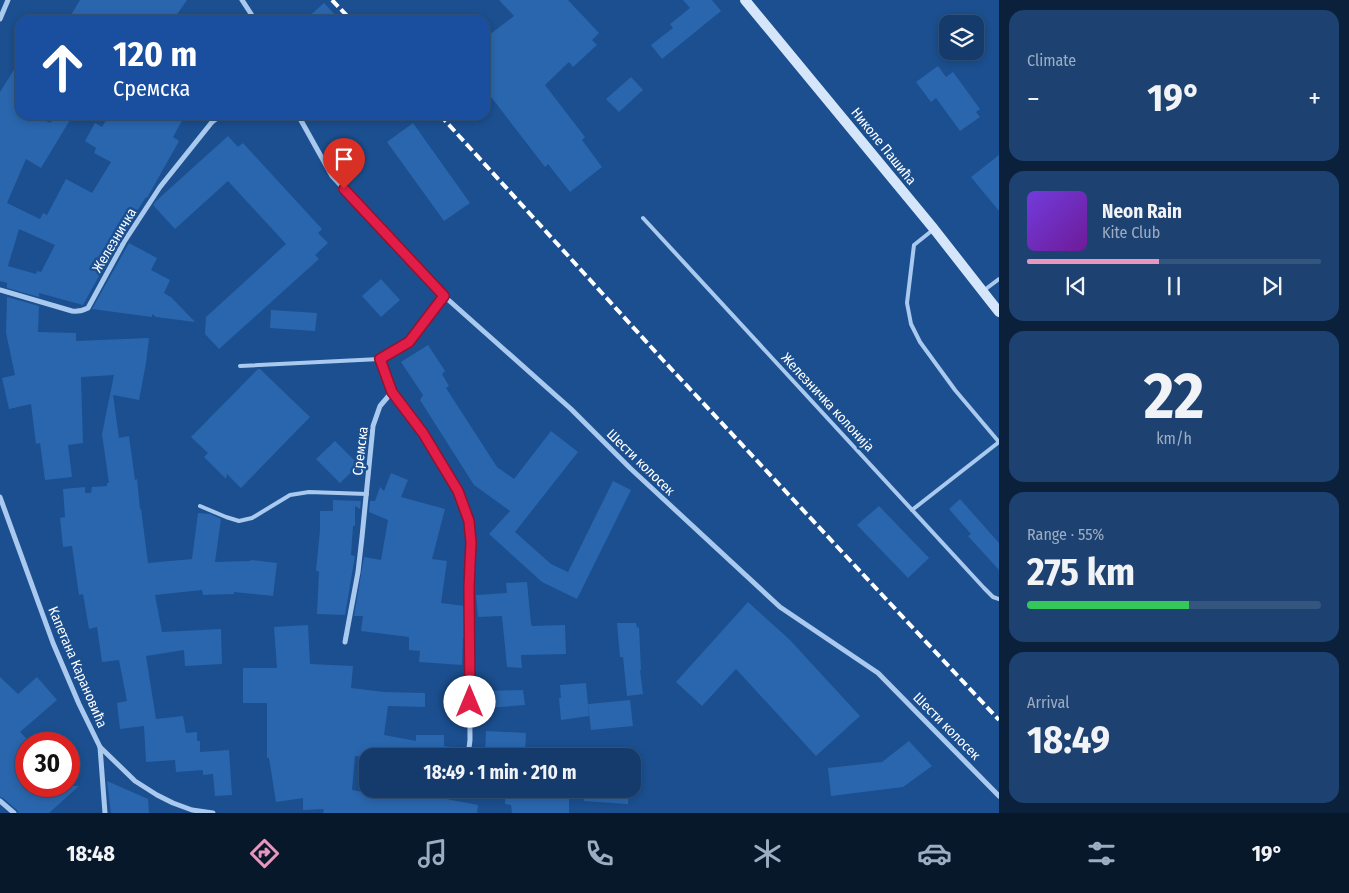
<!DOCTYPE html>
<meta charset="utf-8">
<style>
:root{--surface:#143b6b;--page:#1d4271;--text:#f1f3f6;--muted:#9dadc1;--line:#33557e;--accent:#e797bd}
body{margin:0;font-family:"Fira Sans Condensed",sans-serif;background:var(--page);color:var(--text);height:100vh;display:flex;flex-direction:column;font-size:19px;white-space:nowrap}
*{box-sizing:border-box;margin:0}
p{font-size:16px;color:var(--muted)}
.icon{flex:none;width:28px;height:28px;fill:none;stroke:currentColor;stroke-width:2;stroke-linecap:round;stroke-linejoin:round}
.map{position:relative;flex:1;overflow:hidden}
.panel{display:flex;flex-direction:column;gap:10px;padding:10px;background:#0b203b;width:350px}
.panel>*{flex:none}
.banner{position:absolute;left:15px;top:15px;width:475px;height:105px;border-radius:15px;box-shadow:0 2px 8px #0003,0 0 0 1px var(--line);background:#1a4fa0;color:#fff;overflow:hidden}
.buttons{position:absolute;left:939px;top:15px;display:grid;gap:10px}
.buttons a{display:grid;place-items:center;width:45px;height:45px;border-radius:10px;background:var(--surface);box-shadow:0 2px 8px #0003,0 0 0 1px var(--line);font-size:25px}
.speed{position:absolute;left:15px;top:732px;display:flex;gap:10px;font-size:25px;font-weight:700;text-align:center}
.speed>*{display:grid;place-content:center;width:65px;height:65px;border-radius:50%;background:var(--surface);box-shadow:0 2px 8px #0003,0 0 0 1px var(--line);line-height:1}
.speed .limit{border:8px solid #d22;background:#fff;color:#111}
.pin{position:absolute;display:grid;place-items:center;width:42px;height:42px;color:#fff;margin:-51px -21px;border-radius:50% 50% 50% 0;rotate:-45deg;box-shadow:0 0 5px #0007}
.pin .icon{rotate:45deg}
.me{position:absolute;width:55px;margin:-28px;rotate:0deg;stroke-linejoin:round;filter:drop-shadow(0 0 4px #0008)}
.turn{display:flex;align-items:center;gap:18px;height:105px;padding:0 15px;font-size:22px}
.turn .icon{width:65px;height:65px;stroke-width:2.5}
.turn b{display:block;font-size:35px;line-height:42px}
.big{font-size:38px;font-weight:700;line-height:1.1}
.panel .card{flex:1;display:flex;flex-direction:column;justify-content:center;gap:8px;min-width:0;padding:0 18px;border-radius:15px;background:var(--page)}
.panel .dial{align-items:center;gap:0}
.dial b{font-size:65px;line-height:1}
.song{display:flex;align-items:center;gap:15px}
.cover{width:60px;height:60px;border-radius:8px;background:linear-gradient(135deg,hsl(260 70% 55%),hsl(280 70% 35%))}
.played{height:5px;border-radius:2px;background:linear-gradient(90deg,var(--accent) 45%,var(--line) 45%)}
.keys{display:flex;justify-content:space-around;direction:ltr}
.heat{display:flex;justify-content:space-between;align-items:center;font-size:28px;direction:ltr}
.charge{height:8px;border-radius:4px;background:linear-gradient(90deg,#34c759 55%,var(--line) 0)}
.trip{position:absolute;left:359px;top:748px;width:282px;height:50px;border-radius:15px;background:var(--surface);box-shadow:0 2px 8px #0003,0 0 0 1px var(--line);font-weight:700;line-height:50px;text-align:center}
.tabs{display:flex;height:80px;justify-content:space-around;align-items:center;background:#08182b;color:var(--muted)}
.tabs .icon{width:35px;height:35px}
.tabs .on{color:var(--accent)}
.tabs b{font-size:22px;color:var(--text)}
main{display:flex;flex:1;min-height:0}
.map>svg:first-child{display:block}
.building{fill:#2a66ad;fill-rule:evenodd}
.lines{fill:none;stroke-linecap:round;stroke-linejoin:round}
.lane{stroke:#a9c9ee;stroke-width:4}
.street{stroke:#a9c9ee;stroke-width:5}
.secondary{stroke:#d6e6fa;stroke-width:10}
.rail{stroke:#fff;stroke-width:4;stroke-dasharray:9 4;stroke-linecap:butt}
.route-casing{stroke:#92132f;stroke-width:12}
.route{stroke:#e11d48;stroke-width:9}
.labels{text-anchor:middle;stroke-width:5;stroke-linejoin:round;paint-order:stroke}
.street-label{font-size:14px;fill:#fff;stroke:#1b4f8f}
</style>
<main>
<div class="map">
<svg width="999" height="813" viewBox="0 0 999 813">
<rect width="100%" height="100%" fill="#1b4f8f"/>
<!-- building -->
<g class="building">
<polygon points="80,0 187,0 173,20 80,20 71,15"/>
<polygon points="499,0 568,0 599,33 592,40 597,45 573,67 569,62 545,85 585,137 582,140 602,167 570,192 548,164 545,167 485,89 485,38 514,16"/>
<polygon points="683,0 712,0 721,11 662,59 651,45 673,28 670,24 690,8"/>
<polygon points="324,3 340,20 305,20"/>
<path d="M20,60V115H35L50,123L56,115H73L41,168L26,159L7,203L40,219L43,213L47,215L66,179L92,193L111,162L94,153L96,148L85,141L95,123L102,127L109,115H185L173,137L179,141L147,198L146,197L120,238L83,305L39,293V297L7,288V283L0,281V92ZM19,229L55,245L41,272L37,271L36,274L8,266Z"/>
<polygon points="938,66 946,77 953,72 980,109 976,112 980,117 960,131 936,98 931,102 916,82"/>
<polygon points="631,77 643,90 619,112 606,99"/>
<polygon points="413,123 470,203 444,221 387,142"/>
<polygon points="228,136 238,147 243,143 322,229 318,233 328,243 315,255 319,259 219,349 205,334 206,317 286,244 228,181 175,229 153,205 156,201"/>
<polygon points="999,155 999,211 971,177"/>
<polygon points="129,243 157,258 151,270 170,280 164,293 171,297 195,322 156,317 152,314 152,317 92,309"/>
<polygon points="381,279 400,300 381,317 362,296"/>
<polygon points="7,297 39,306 38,332 76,333 76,341 149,338 146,363 139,400 113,395 119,438 129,436 135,480 137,479 140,509 141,509 148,563 192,559 198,513 210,514 221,519 215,562 250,561 251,560 277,563 273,596 234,592 234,594 203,595 202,590 155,595 162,632 221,629 222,664 185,666 184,650 146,656 156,719 183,716 186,733 197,732 197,741 200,741 200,752 229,750 232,795 215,796 213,774 203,775 203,770 176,772 175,760 146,762 144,726 120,729 117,703 127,701 119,660 102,662 97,627 89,629 83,594 79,595 72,546 63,547 60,518 65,517 63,489 85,487 85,493 91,493 92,487 107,486 107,483 109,483 102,434 114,375 81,377 83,443 68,445 72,477 45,480 40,443 36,444 31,404 9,409 2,378 15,375 6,333"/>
<polygon points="271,310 317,313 315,331 270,328"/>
<polygon points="428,345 445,371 442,374 449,386 446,388 497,467 514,479 551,431 578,452 515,532 551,564 568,572 613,481 631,490 577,599 542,582 489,534 510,511 474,485 420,400 423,395 401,362"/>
<polygon points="258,369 260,369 310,417 241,488 227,474 226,479 204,457 208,453 191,437"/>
<polygon points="335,441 359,465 340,483 316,459"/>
<polygon points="391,473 408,480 401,497 445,509 432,559 447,561 441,603 465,606 465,638 463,638 462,665 419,662 420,651 409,650 409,637 361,631 363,616 354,616 364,557 381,560 388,520 369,512 370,501 375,501 380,487 384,491"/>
<polygon points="960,499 999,543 999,570 968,536 971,534 949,509"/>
<polygon points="333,500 361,501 360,509 355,506 355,526 353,526 351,555 355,556 345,615 317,614 319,571 316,571 320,530 320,511 333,511"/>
<polygon points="879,506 929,558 908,578 857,525"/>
<polygon points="527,582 531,624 532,626 565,625 566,654 521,655 522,668 507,667 502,616 478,617 476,595 507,593 506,583"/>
<polygon points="748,602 789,639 860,716 816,756 736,669 702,706 676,682"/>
<polygon points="617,623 636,623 637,628 639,627 641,670 640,670 643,694 627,696 623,657 620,657"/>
<polygon points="308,625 310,664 353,666 351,688 384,692 425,693 425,707 388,706 384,735 416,741 416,735 444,735 444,746 458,748 458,756 368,756 368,757 355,756 352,790 402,799 404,791 478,805 477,813 323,813 324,809 303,810 303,798 276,802 269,758 267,758 267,703 243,703 243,668 277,668 274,627"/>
<polygon points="0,677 18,694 37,677 57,700 20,732 27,739 26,741 26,786 79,786 49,813 18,813 17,810 3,798 0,797"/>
<polygon points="586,683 589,716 561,720 559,698 561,698 560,685"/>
<polygon points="523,690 525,705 487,708 486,691"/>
<polygon points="630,700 633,726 591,730 588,704"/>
<polygon points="486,731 526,733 525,756 485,756"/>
<polygon points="909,741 932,766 903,787 831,796 828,768 882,762"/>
<polygon points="107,781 148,799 149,813 111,813"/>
<polygon points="506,789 569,789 569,813 512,813 511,805 505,804"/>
<polygon points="584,789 629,789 628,804 584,801"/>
</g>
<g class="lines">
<!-- lane -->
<g class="lane">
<polyline points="643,218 984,588 993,597 999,599"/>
<polyline points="983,291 999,279"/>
<polyline points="240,366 380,359"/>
<polyline points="200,506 226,517 239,521 252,518 290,495 309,492 367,494"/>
<polyline points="912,510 999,442 955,390 920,342 911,324 907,303 914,245 934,229"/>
</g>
<!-- street -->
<g class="street">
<polyline points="242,0 255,20"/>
<polyline points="0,19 8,0"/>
<polyline points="298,115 332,176 444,296 571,409 630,468 780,607 878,673 999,796"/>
<path d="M0,290L72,311C78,312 82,311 88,308L124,242L160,187L212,122L221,115"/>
<polyline points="444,296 409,342 380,359 392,392 423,433 458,491 469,521 471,543 469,588 470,740 468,756"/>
<polyline points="0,497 53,643 79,704 100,747 135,781 157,795 173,803 192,810 213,813"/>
<polyline points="345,642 358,572 362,537 373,426 380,406 392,392"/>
<polyline points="100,747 105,813"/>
<polyline points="0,801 14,813"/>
</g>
<!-- secondary -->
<polyline class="secondary" points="745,0 934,229 999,312"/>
<!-- rail -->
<g class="rail">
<polyline points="332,0 351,20"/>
<polyline points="440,115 662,359 999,720"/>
</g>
</g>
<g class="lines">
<defs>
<polyline id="route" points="344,189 444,296 409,342 380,359 392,392 423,433 458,491 469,521 471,542 469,588 470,702"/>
</defs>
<!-- route casing -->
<use href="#route" class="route-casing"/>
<!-- route -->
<use href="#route" class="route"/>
</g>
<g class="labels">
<!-- street labels -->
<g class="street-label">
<text transform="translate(884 146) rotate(51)" y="5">Николе Пашића</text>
<text transform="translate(114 240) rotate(-59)" y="5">Железничка</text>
<text transform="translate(828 402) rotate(47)" y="5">Железничка колонија</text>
<text transform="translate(360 451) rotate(-83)" y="5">Сремска</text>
<text transform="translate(641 462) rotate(44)" y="5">Шести колосек</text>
<text transform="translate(78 667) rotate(67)" y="5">Капетана Карановића</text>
<text transform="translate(947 726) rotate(45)" y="5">Шести колосек</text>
</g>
</g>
</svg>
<div class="buttons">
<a><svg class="icon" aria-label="layers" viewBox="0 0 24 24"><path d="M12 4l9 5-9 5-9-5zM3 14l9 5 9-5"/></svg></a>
</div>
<div class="speed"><div class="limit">30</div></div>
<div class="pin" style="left:344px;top:189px;background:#d93025"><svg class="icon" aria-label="arrive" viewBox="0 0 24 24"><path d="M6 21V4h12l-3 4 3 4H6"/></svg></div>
<svg class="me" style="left:470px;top:702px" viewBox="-20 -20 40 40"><circle r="19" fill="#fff"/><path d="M0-13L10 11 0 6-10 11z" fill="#e11d48"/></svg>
<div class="trip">18:49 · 1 min · 210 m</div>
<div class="banner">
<div class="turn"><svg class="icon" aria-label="ahead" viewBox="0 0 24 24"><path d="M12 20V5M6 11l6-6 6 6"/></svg><div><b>120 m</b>Сремска</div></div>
</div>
</div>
<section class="panel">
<div class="card"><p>Climate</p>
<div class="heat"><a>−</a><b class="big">19°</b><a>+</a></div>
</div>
<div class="card">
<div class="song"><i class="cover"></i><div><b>Neon Rain</b><p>Kite Club</p></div></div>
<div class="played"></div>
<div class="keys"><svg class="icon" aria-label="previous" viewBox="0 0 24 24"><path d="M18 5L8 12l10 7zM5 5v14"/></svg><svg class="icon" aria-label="pause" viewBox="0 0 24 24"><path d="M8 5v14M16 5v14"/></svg><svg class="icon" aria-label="next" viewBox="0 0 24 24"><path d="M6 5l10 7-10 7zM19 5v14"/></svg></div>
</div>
<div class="card dial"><b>22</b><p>km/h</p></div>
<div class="card"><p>Range · 55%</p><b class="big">275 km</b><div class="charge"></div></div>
<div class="card"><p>Arrival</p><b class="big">18:49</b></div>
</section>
</main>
<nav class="tabs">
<b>18:48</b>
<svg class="icon on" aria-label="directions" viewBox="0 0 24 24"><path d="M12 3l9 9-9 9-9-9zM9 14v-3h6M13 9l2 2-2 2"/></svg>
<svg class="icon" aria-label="music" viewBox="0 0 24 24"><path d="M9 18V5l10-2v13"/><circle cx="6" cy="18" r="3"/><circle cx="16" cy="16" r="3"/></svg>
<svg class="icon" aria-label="phone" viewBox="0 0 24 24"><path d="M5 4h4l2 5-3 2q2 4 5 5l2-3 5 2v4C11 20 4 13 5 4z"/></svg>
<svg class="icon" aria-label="climate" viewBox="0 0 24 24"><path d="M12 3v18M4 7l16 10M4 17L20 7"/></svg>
<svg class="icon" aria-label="car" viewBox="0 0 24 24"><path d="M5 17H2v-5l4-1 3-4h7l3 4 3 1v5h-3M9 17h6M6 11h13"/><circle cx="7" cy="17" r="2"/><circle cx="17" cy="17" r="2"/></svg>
<svg class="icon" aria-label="filters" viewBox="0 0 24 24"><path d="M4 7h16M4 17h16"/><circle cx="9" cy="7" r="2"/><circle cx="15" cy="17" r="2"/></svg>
<b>19°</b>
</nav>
